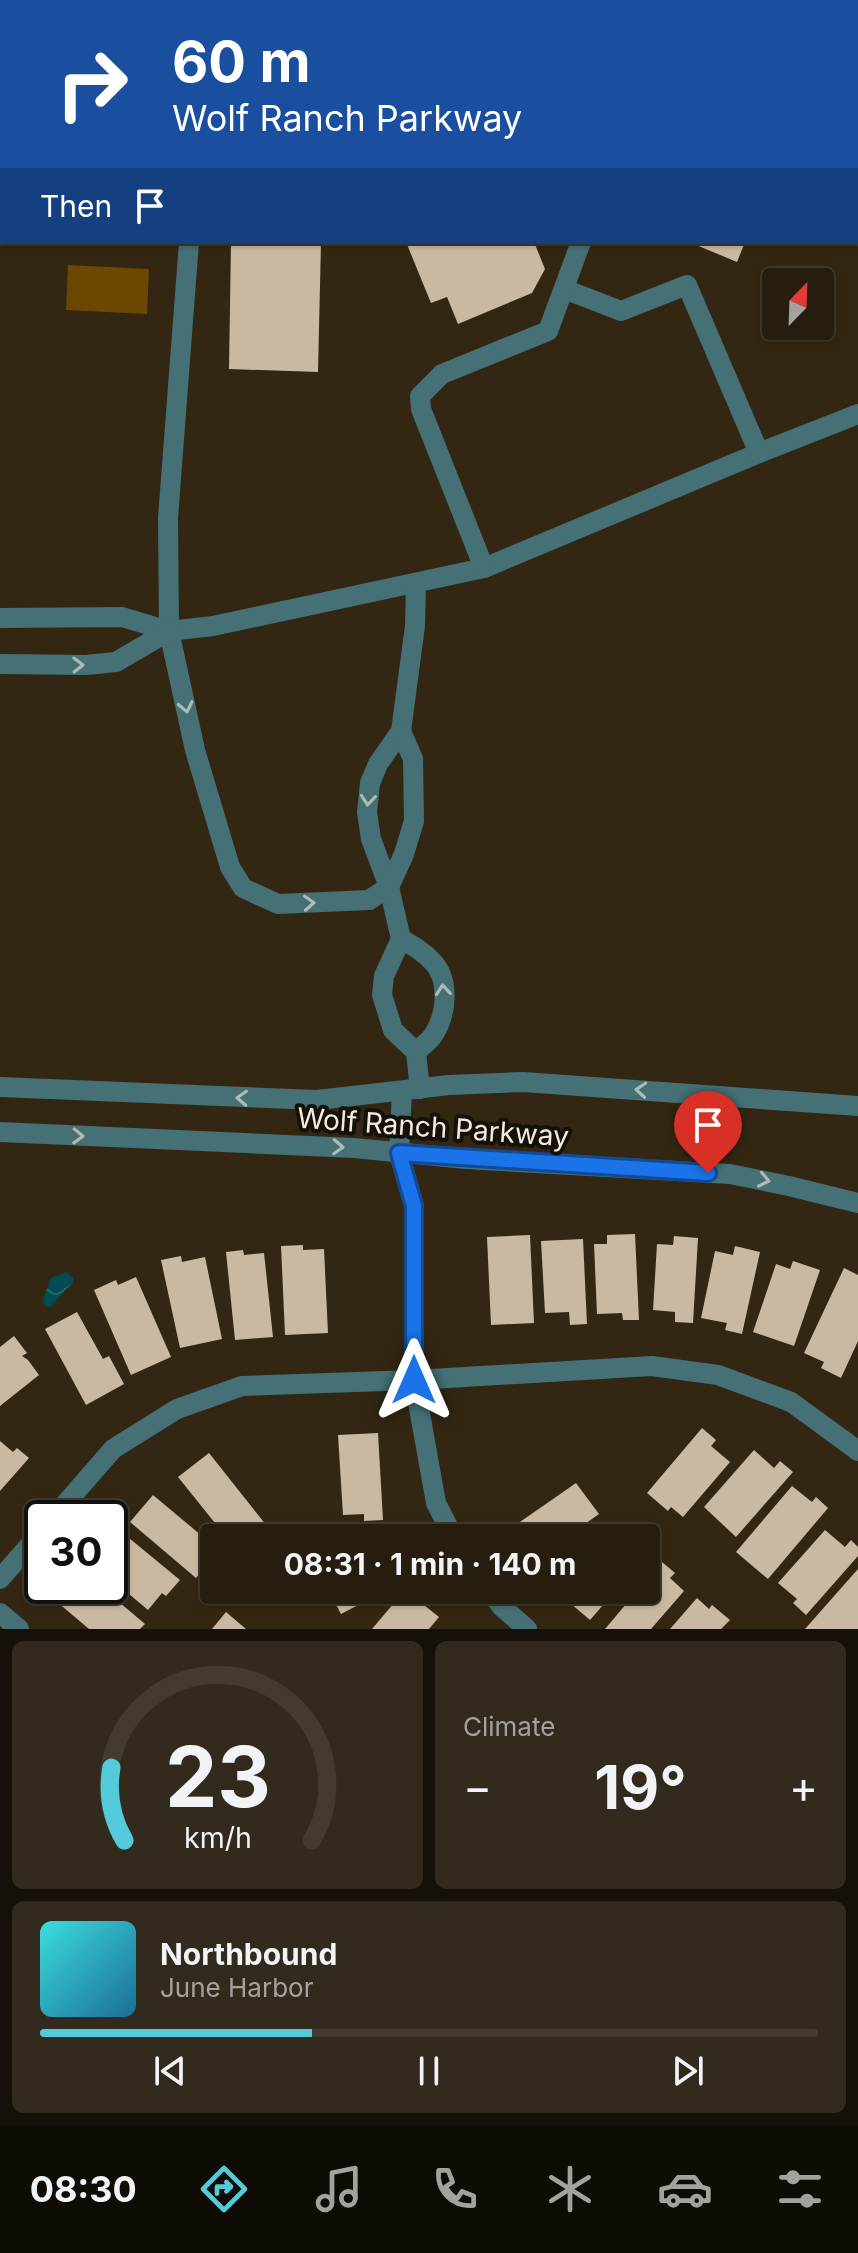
<!DOCTYPE html>
<meta charset="utf-8">
<style>
:root{--surface:#261d0e;--page:#322a1c;--text:#f1f3f6;--muted:#a4a29e;--line:#423b2e;--accent:#53cbdb}
body{margin:0;font-family:Inter,sans-serif;background:var(--page);color:var(--text);height:100vh;display:flex;flex-direction:column;font-size:30px;white-space:nowrap}
*{box-sizing:border-box;margin:0}
p{font-size:26px;color:var(--muted)}
.icon{flex:none;width:44px;height:44px;fill:none;stroke:currentColor;stroke-width:2;stroke-linecap:round;stroke-linejoin:round}
.map{position:relative;height:1629px;overflow:hidden}
.drawer{display:flex;flex-direction:column;gap:12px;padding:12px;background:#151008;flex:1}
.drawer>*{flex:none}
.hud{position:absolute;left:0px;top:0px;width:858px;height:244px;box-shadow:0 2px 6px #0004,0 0 0 2px var(--line);background:#1a4fa0;color:#fff;overflow:hidden}
.needle{width:52px;rotate:23deg}
.tools{position:absolute;left:762px;top:268px;display:grid;gap:16px}
.tools a{display:grid;place-items:center;width:72px;height:72px;border-radius:8px;background:var(--surface);box-shadow:0 2px 6px #0004,0 0 0 2px var(--line);font-size:40px}
.speed{position:absolute;left:24px;top:1500px;display:flex;gap:16px;font-size:40px;font-weight:700;text-align:center}
.speed>*{display:grid;place-content:center;width:104px;height:104px;border-radius:50%;background:var(--surface);box-shadow:0 2px 6px #0004,0 0 0 2px var(--line);line-height:1}
.speed .limit{border:4px solid #111;border-radius:12px;background:#fff;color:#111}
.pin{position:absolute;display:grid;place-items:center;width:68px;height:68px;color:#fff;margin:-82px -34px;border-radius:50% 50% 50% 0;rotate:-45deg;box-shadow:0 0 8px #0007}
.pin .icon{rotate:45deg}
.me{position:absolute;width:88px;margin:-44px;rotate:0deg;stroke-linejoin:round;filter:drop-shadow(0 0 6px #0008)}
.turn{display:flex;align-items:center;gap:28px;height:168px;padding:0 40px;font-size:36px}
.turn .icon{width:104px;height:104px;stroke-width:2.5}
.turn b{display:block;font-size:56px;line-height:68px}
.then{display:flex;align-items:center;height:76px;padding:0 40px;background:#0003;gap:16px;font-size:30px}
.big{font-size:60px;font-weight:700;line-height:1.1}
.drawer .widget{flex:1;display:flex;flex-direction:column;justify-content:center;gap:12px;min-width:0;padding:0 28px;border-radius:12px;background:var(--page)}
.drawer .dial{align-items:center;gap:0}
.dial svg{height:208px;overflow:visible;fill:none;stroke:var(--line);stroke-width:7;stroke-linecap:round;text-anchor:middle}
.dial text{fill:var(--text);stroke:none}
.song{display:flex;align-items:center;gap:24px}
.cover{width:96px;height:96px;border-radius:12px;background:linear-gradient(135deg,hsl(180 70% 55%),hsl(200 70% 35%))}
.played{height:8px;border-radius:4px;background:linear-gradient(90deg,var(--accent) 35%,var(--line) 35%)}
.keys{display:flex;justify-content:space-around;direction:ltr}
.heat{display:flex;justify-content:space-between;align-items:center;font-size:44px;direction:ltr}
.drawer .tiles{flex:1;display:grid;gap:12px;grid-template-columns:1fr 1fr}
.widget:last-child{grid-column:span 2}
.trip{position:absolute;left:200px;top:1524px;width:460px;height:80px;border-radius:8px;background:var(--surface);box-shadow:0 2px 6px #0004,0 0 0 2px var(--line);font-weight:700;line-height:80px;text-align:center}
.tab-bar{display:flex;height:128px;justify-content:space-around;align-items:center;background:#0f0c06;color:var(--muted)}
.tab-bar .icon{width:56px;height:56px}
.tab-bar .current{color:var(--accent)}
.tab-bar b{font-size:36px;color:var(--text)}
.map>svg:first-child{display:block}
.grass{fill:#6a4800}
.water{fill:url(#water-waves)}
.building{fill:#c9b9a2}
.lines{fill:none;stroke-linecap:round;stroke-linejoin:round}
.minor{stroke:#447076;stroke-width:20}
.oneway{stroke:#adbab5}
.route-casing{stroke:#114b97;stroke-width:20}
.route{stroke:#1a73e8;stroke-width:14}
.labels{text-anchor:middle;stroke-width:8;stroke-linejoin:round;paint-order:stroke}
.street-label{font-size:28px;fill:#f3ebdf;stroke:#161108}
</style>
<div class="map">
<svg width="858" height="1629" viewBox="0 0 858 1629">
<defs>
<pattern id="water-waves" width="16" height="10" patternUnits="userSpaceOnUse" patternTransform="scale(2)"><rect width="16" height="10" fill="#004c54"/><path d="M0 5q4-4 8 0t8 0" fill="none" stroke="#26666c"/></pattern>
</defs>
<rect width="100%" height="100%" fill="#332713"/>
<!-- grass -->
<polygon class="grass" points="68,265 149,269 147,314 66,310"/>
<!-- water -->
<path class="water" d="M66,1272L74,1278L72,1285C65,1288 56,1301 51,1307L45,1306L43,1299L51,1278Z"/>
<!-- building -->
<g class="building">
<polygon points="231,242 321,242 318,372 229,369"/>
<polygon points="406,242 534,242 545,269 532,293 458,324 447,297 431,303"/>
<polygon points="689,242 745,242 737,262"/>
<polygon points="635,1234 639,1320 623,1320 622,1313 597,1314 594,1244 607,1244 607,1235"/>
<polygon points="530,1235 534,1323 491,1325 487,1237"/>
<polygon points="674,1236 698,1238 693,1323 675,1322 675,1312 653,1310 657,1244 673,1245"/>
<polygon points="583,1239 587,1324 570,1325 569,1312 545,1313 541,1241"/>
<polygon points="303,1245 303,1250 324,1249 328,1333 285,1335 281,1246"/>
<polygon points="735,1246 760,1252 742,1334 725,1330 727,1323 701,1318 715,1251 733,1255"/>
<polygon points="243,1250 244,1255 264,1253 273,1337 235,1340 226,1252"/>
<polygon points="181,1256 182,1262 205,1257 222,1339 180,1348 161,1260"/>
<polygon points="793,1261 820,1270 794,1346 753,1332 776,1264 790,1269"/>
<polygon points="844,1268 858,1275 858,1341 841,1378 821,1368 824,1362 804,1353"/>
<polygon points="136,1277 171,1357 131,1375 94,1290 116,1280 118,1285"/>
<polygon points="77,1312 103,1359 109,1356 124,1384 86,1405 45,1329"/>
<polygon points="14,1336 27,1353 22,1356 28,1360 39,1375 0,1406 0,1347"/>
<polygon points="702,1428 716,1440 711,1446 730,1462 683,1517 671,1507 668,1511 647,1493"/>
<polygon points="378,1433 383,1520 364,1521 364,1514 343,1515 338,1435"/>
<polygon points="0,1441 13,1452 17,1448 29,1458 0,1491"/>
<polygon points="754,1450 774,1468 780,1461 793,1472 736,1537 704,1507"/>
<polygon points="209,1453 274,1535 270,1538 249,1538 244,1532 236,1538 227,1538 178,1477"/>
<polygon points="576,1483 599,1514 565,1538 511,1538 507,1531"/>
<polygon points="792,1486 812,1502 816,1497 828,1508 768,1579 736,1552"/>
<polygon points="153,1495 214,1546 214,1550 201,1565 205,1568 196,1578 130,1522"/>
<polygon points="112,1524 180,1580 166,1596 162,1593 148,1610 110,1578 110,1527"/>
<polygon points="612,1528 624,1538 604,1538"/>
<polygon points="825,1530 845,1547 851,1540 858,1547 858,1556 806,1615 793,1603 797,1599 778,1583"/>
<polygon points="662,1562 675,1573 670,1578 684,1591 651,1629 605,1629 638,1590 646,1590 646,1581"/>
<polygon points="858,1569 858,1629 805,1629"/>
<polygon points="69,1586 100,1586 145,1624 140,1629 89,1629 56,1601"/>
<polygon points="317,1590 387,1590 341,1614 330,1593 321,1598"/>
<polygon points="405,1590 439,1617 429,1629 372,1629"/>
<polygon points="559,1590 616,1590 590,1620 557,1592"/>
<polygon points="697,1598 709,1609 712,1605 730,1620 721,1629 670,1629"/>
<polygon points="226,1612 246,1629 212,1629"/>
</g>
<g class="lines">
<!-- minor -->
<g class="minor">
<polyline points="834,0 837,2"/>
<polyline points="202,2 202,0"/>
<polyline points="647,2 648,0"/>
<polyline points="856,11 858,12"/>
<polyline points="0,218 2,218"/>
<polyline points="189,242 168,518 169,631 213,626 484,568 759,453 858,414"/>
<polyline points="564,289 621,311 687,285 759,453"/>
<polyline points="484,568 421,409 420,396 442,374 548,331 581,242"/>
<polyline points="416,583 415,626 401,731 378,764 370,783 367,812 371,839 389,887 401,939 384,976 382,995 393,1030 416,1052 420,1089"/>
<polyline points="0,618 122,617 169,631"/>
<polyline points="169,631 195,750 230,867 243,888 278,904 369,900 389,887 404,854 414,821 413,759 401,731"/>
<polyline points="0,664 86,665 116,662 169,631"/>
<path d="M401,939C412,945 423,951 432,961C450,979 447,1013 434,1034C430,1041 422,1046 416,1052"/>
<polyline points="0,1087 317,1100 449,1085 523,1082 858,1106"/>
<polyline points="402,1091 399,1153 414,1206 414,1380 436,1503 454,1538"/>
<polyline points="0,1132 354,1148 466,1159 730,1174 789,1186 858,1203"/>
<polyline points="53,1518 113,1449 177,1409 242,1386 414,1380 652,1366 718,1375 791,1402 858,1451"/>
<polyline points="0,1579 42,1531"/>
<polyline points="489,1590 502,1607 527,1629"/>
<polyline points="0,1613 19,1629"/>
</g>
</g>
<!-- one-way arrows -->
<defs><path id="oneway-chevron" d="M-2-3.5L2.5 0L-2 3.5" fill="none" stroke-width="1.6" stroke-linecap="round" stroke-linejoin="round" transform="scale(2)"/></defs>
<g class="oneway">
<use href="#oneway-chevron" transform="translate(78 665) rotate(-1)"/>
<use href="#oneway-chevron" transform="translate(186 707) rotate(78)"/>
<use href="#oneway-chevron" transform="translate(368 800) rotate(95)"/>
<use href="#oneway-chevron" transform="translate(309 903) rotate(-3)"/>
<use href="#oneway-chevron" transform="translate(443 990) rotate(-95)"/>
<use href="#oneway-chevron" transform="translate(641 1090) rotate(-176)"/>
<use href="#oneway-chevron" transform="translate(242 1098) rotate(-177)"/>
<use href="#oneway-chevron" transform="translate(78 1136) rotate(2)"/>
<use href="#oneway-chevron" transform="translate(338 1147) rotate(3)"/>
<use href="#oneway-chevron" transform="translate(764 1180) rotate(12)"/>
</g>
<g class="lines">
<defs>
<polyline id="route" points="414,1380 414,1206 399,1153 708,1173"/>
</defs>
<!-- route casing -->
<use href="#route" class="route-casing"/>
<!-- route -->
<use href="#route" class="route"/>
</g>
<g class="labels">
<!-- street labels -->
<g class="street-label">
<text transform="translate(433 1127) rotate(4)" y="10">Wolf Ranch Parkway</text>
</g>
</g>
</svg>
<div class="tools">
<a><svg class="needle" viewBox="-14 -14 28 28"><path d="M0-13l5 13h-10z" fill="#e53935"/><path d="M0 13l5-13h-10z" fill="#a4a29e"/></svg></a>
</div>
<div class="speed"><div class="limit">30</div></div>
<div class="pin" style="left:708px;top:1173px;background:#d93025"><svg class="icon" aria-label="arrive" viewBox="0 0 24 24"><path d="M6 21V4h12l-3 4 3 4H6"/></svg></div>
<svg class="me" style="left:414px;top:1380px" viewBox="-20 -20 40 40"><path d="M0-17L14 15 0 8-14 15z" fill="#1a73e8" stroke="#fff" stroke-width="4"/></svg>
<div class="trip">08:31 · 1 min · 140 m</div>
<div class="hud">
<div class="turn"><svg class="icon" aria-label="right" viewBox="0 0 24 24"><path d="M7 20v-9h11M14 6l5 5-5 5"/></svg><div><b>60 m</b>Wolf Ranch Parkway</div></div>
<div class="then">Then<svg class="icon" aria-label="arrive" viewBox="0 0 24 24"><path d="M6 21V4h12l-3 4 3 4H6"/></svg></div>
</div>
</div>
<section class="drawer">
<div class="tiles">
<div class="widget dial"><svg viewBox="0 0 100 80">
<path d="M14 69A42 42 0 1 1 86 69"/>
<path d="M14 69A42 42 0 0 1 9 41" stroke="#53cbdb"/>
<text x="50" y="56" font-size="32" font-weight="700">23</text>
<text x="50" y="72" font-size="11">km/h</text>
</svg></div>
<div class="widget"><p>Climate</p>
<div class="heat"><a>−</a><b class="big">19°</b><a>+</a></div>
</div>
<div class="widget">
<div class="song"><i class="cover"></i><div><b>Northbound</b><p>June Harbor</p></div></div>
<div class="played"></div>
<div class="keys"><svg class="icon" aria-label="previous" viewBox="0 0 24 24"><path d="M18 5L8 12l10 7zM5 5v14"/></svg><svg class="icon" aria-label="pause" viewBox="0 0 24 24"><path d="M8 5v14M16 5v14"/></svg><svg class="icon" aria-label="next" viewBox="0 0 24 24"><path d="M6 5l10 7-10 7zM19 5v14"/></svg></div>
</div>
</div>
</section>
<nav class="tab-bar">
<b>08:30</b>
<svg class="icon current" aria-label="directions" viewBox="0 0 24 24"><path d="M12 3l9 9-9 9-9-9zM9 14v-3h6M13 9l2 2-2 2"/></svg>
<svg class="icon" aria-label="music" viewBox="0 0 24 24"><path d="M9 18V5l10-2v13"/><circle cx="6" cy="18" r="3"/><circle cx="16" cy="16" r="3"/></svg>
<svg class="icon" aria-label="phone" viewBox="0 0 24 24"><path d="M5 4h4l2 5-3 2q2 4 5 5l2-3 5 2v4C11 20 4 13 5 4z"/></svg>
<svg class="icon" aria-label="climate" viewBox="0 0 24 24"><path d="M12 3v18M4 7l16 10M4 17L20 7"/></svg>
<svg class="icon" aria-label="car" viewBox="0 0 24 24"><path d="M5 17H2v-5l4-1 3-4h7l3 4 3 1v5h-3M9 17h6M6 11h13"/><circle cx="7" cy="17" r="2"/><circle cx="17" cy="17" r="2"/></svg>
<svg class="icon" aria-label="filters" viewBox="0 0 24 24"><path d="M4 7h16M4 17h16"/><circle cx="9" cy="7" r="2"/><circle cx="15" cy="17" r="2"/></svg>
</nav>
